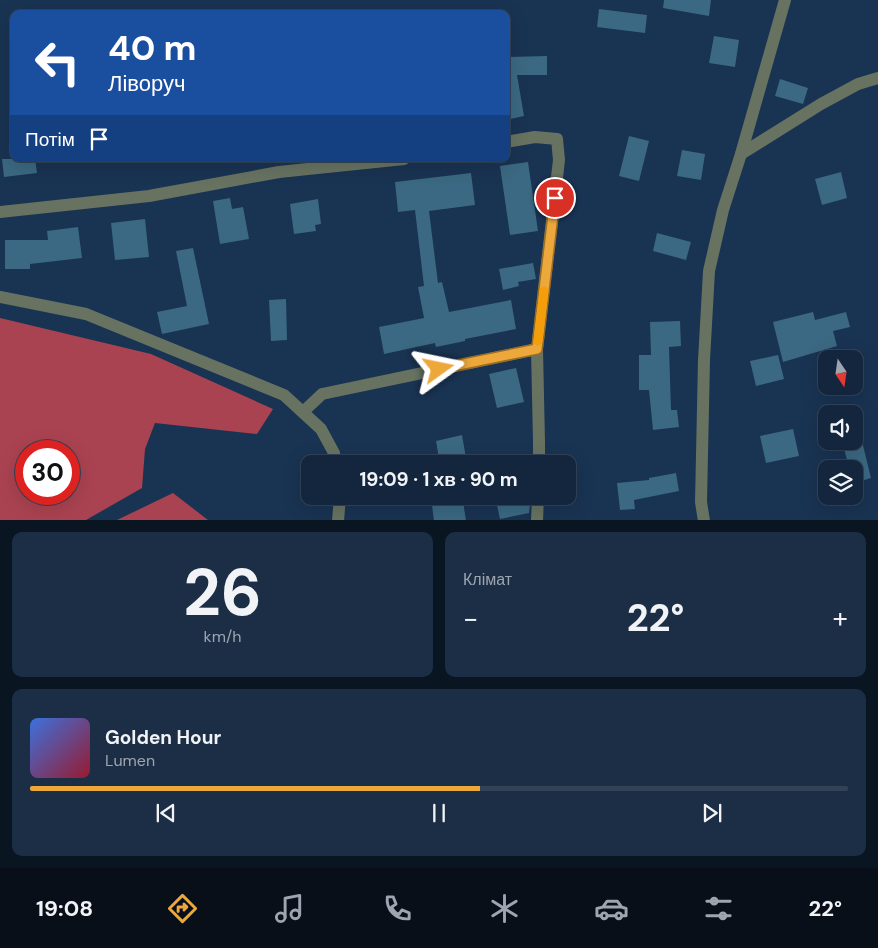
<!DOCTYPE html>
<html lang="uk">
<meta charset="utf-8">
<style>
:root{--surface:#13263e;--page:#1c2e45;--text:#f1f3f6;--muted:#9da5b0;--line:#324358;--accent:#eda83b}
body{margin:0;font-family:"DM Sans",sans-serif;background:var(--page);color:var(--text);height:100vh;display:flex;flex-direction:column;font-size:19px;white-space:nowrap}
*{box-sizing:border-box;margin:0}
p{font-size:16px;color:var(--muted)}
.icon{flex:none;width:28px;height:28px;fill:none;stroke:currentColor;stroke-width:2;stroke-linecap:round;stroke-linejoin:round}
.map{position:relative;height:520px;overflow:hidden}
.panel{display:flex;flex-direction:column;gap:12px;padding:12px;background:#0a1522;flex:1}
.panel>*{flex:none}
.top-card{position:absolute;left:10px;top:10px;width:500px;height:152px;border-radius:10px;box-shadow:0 5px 20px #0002,0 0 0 1px var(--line);background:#1a4fa0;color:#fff;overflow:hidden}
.needle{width:32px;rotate:167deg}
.fabs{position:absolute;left:818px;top:350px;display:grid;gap:10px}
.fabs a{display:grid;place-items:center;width:45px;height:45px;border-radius:10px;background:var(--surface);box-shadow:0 5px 20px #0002,0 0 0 1px var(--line);font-size:25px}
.speed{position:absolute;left:15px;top:440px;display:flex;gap:10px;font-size:25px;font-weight:700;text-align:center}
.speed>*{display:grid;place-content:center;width:65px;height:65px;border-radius:50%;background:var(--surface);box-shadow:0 5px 20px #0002,0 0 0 1px var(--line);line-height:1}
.speed .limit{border:8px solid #d22;background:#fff;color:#111}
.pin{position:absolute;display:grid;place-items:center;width:42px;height:42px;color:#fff;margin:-21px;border:2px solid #fff;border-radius:50%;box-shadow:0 1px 5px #0007}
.me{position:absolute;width:55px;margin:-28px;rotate:78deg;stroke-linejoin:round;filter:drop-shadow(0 0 4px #0008)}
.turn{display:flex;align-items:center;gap:18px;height:105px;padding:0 15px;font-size:22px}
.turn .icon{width:65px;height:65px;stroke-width:2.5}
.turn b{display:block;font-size:35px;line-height:42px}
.then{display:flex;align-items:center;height:48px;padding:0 15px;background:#0003;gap:10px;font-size:19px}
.big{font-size:38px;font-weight:700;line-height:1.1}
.panel .tile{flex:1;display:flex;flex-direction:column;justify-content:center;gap:8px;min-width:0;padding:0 18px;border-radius:10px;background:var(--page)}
.panel .dial{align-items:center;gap:0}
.dial b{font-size:65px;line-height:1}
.song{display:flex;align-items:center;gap:15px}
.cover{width:60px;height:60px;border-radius:8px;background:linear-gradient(135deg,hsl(220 70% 55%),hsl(350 70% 35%))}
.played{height:5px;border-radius:2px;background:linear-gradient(90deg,var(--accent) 55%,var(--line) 55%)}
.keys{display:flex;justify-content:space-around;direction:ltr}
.heat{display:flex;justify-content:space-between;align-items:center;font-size:28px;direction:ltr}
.panel .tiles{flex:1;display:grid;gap:12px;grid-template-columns:1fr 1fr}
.tile:last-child{grid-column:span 2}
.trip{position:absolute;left:301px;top:455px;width:275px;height:50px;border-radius:10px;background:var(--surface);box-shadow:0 5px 20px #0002,0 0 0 1px var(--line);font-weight:700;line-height:50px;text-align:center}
.dock{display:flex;height:80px;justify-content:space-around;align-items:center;background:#080f19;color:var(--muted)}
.dock .icon{width:35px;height:35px}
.dock .on{color:var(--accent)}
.dock b{font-size:22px;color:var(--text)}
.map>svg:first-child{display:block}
.forest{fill:#aa4351;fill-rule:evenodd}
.building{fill:#3b6882}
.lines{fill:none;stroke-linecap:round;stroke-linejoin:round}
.minor{stroke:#677261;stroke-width:12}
.tertiary{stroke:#677261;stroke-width:12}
.route-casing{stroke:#9a6d26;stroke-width:12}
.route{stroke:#eda83b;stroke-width:9}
.slow{stroke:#f59e0b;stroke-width:9}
</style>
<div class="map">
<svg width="878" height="521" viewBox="0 0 878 521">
<rect width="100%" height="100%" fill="#193352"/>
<!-- forest -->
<g class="forest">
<path d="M0,318L151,354L273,409L257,434L155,423L145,449L142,488L86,520H0ZM26,451H69V494H26Z"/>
<polygon points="173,493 208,520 117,520"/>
</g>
<!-- building -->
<g class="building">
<polygon points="664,0 711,0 709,16 663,8"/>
<polygon points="599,9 647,15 645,33 597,27"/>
<polygon points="714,36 739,40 735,67 709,63"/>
<polygon points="547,56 547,75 517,75 524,116 506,120 506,57"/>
<polygon points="780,79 808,88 803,104 775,96"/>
<polygon points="629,136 649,141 639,181 619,176"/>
<polygon points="682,150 705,154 701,180 677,176"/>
<polygon points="2,159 35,159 37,173 4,177"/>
<polygon points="528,162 538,231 510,235 500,166"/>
<polygon points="841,172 847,198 822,205 815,179"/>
<polygon points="471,173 475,205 429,211 438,283 442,282 449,312 511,300 516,329 465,339 465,341 436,347 435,343 384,354 379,327 424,318 418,287 424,286 415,210 398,212 395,182"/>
<polygon points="230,198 232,209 243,207 249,239 220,244 213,201"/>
<polygon points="318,199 321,224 315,225 316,231 294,234 290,204"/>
<polygon points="145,219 149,257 115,260 111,223"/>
<polygon points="78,227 82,258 30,264 30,269 5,269 5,240 48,240 47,231"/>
<polygon points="657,233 691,242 686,260 653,251"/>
<polygon points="193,248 209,324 162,334 157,312 187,306 176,251"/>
<polygon points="533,263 536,279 518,282 519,286 503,290 499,269"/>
<polygon points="286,299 287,340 271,341 269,300"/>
<polygon points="813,312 815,320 846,312 850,327 833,331 837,346 783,362 773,322"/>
<polygon points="680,321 681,346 669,347 671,410 677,410 679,427 653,430 649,390 639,390 639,355 651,355 650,322"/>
<polygon points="778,355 784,379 756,386 750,361"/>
<polygon points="516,368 524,402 497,408 489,374"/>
<polygon points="793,429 799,456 766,463 760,436"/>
<polygon points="854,429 859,429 871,478 854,483 854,469 849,469 844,448 854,446"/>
<polygon points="462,435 467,464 440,464 436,441"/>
<polygon points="676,473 679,491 634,500 635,509 620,510 617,483 649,480 649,478"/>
<polygon points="495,496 528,496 530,505 529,513 500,519"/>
<polygon points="463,501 466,521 434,521 432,505"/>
</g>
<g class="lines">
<!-- minor -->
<g class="minor">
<polyline points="506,142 535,137 557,139 559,160 537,349 539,442 539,464"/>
<polyline points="741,154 821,104 858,84 878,78"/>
<polyline points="0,212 149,196 279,172 404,159"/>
<polyline points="303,412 322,394 537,349"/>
<polyline points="537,521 538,496"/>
<polyline points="704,521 701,502 704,360 709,271 723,210 741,154 785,0"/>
</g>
<!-- tertiary -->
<g class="tertiary">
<polyline points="0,297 86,314 284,395 321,429 334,453 336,464"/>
<polyline points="338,521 340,496"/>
</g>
</g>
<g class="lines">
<defs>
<polyline id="route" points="439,369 537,349 555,198"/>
</defs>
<!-- route casing -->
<use href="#route" class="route-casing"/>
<!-- route -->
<use href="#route" class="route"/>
<!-- slow -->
<polyline class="slow" points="538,341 544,291"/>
</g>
</svg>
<div class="fabs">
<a><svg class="needle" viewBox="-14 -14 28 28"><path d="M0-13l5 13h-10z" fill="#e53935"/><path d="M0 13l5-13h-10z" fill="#9da5b0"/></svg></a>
<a><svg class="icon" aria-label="sound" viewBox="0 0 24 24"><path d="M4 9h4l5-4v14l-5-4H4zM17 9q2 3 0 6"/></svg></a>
<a><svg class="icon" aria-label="layers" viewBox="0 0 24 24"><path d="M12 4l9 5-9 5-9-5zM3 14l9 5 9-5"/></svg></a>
</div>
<div class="speed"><div class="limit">30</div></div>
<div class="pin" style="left:555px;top:198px;background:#d93025"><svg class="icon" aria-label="arrive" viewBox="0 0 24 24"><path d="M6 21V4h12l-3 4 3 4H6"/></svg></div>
<svg class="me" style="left:439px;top:369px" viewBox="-20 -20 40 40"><path d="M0-17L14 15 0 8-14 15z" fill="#eda83b" stroke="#fff" stroke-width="4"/></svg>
<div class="trip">19:09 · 1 хв · 90 m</div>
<div class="top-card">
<div class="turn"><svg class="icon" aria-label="left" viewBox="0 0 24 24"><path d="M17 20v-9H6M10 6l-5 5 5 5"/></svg><div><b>40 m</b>Ліворуч</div></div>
<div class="then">Потім<svg class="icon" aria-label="arrive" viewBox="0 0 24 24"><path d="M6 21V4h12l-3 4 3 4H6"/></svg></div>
</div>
</div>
<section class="panel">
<div class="tiles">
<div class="tile dial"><b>26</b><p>km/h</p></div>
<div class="tile"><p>Клімат</p>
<div class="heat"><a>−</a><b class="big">22°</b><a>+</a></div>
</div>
<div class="tile">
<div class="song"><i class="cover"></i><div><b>Golden Hour</b><p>Lumen</p></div></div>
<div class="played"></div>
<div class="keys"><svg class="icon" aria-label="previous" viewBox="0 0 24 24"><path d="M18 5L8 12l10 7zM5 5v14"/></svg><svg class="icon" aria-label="pause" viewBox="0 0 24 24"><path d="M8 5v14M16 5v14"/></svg><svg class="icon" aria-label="next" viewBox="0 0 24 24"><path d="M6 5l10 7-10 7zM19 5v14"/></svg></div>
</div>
</div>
</section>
<nav class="dock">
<b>19:08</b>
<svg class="icon on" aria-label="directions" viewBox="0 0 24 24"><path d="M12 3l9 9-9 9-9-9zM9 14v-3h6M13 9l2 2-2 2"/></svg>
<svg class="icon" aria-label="music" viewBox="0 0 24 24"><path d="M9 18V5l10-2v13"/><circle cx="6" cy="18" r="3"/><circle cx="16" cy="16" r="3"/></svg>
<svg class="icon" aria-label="phone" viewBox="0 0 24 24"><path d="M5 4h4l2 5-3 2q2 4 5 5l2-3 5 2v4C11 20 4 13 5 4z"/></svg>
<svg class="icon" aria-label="climate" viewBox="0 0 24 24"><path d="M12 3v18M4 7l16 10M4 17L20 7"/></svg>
<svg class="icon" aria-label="car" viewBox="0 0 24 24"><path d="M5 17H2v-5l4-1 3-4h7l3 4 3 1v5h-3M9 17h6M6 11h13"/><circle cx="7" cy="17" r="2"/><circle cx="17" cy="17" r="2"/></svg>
<svg class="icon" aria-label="filters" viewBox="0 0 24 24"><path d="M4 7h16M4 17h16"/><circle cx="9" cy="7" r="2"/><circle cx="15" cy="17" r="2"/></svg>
<b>22°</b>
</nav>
